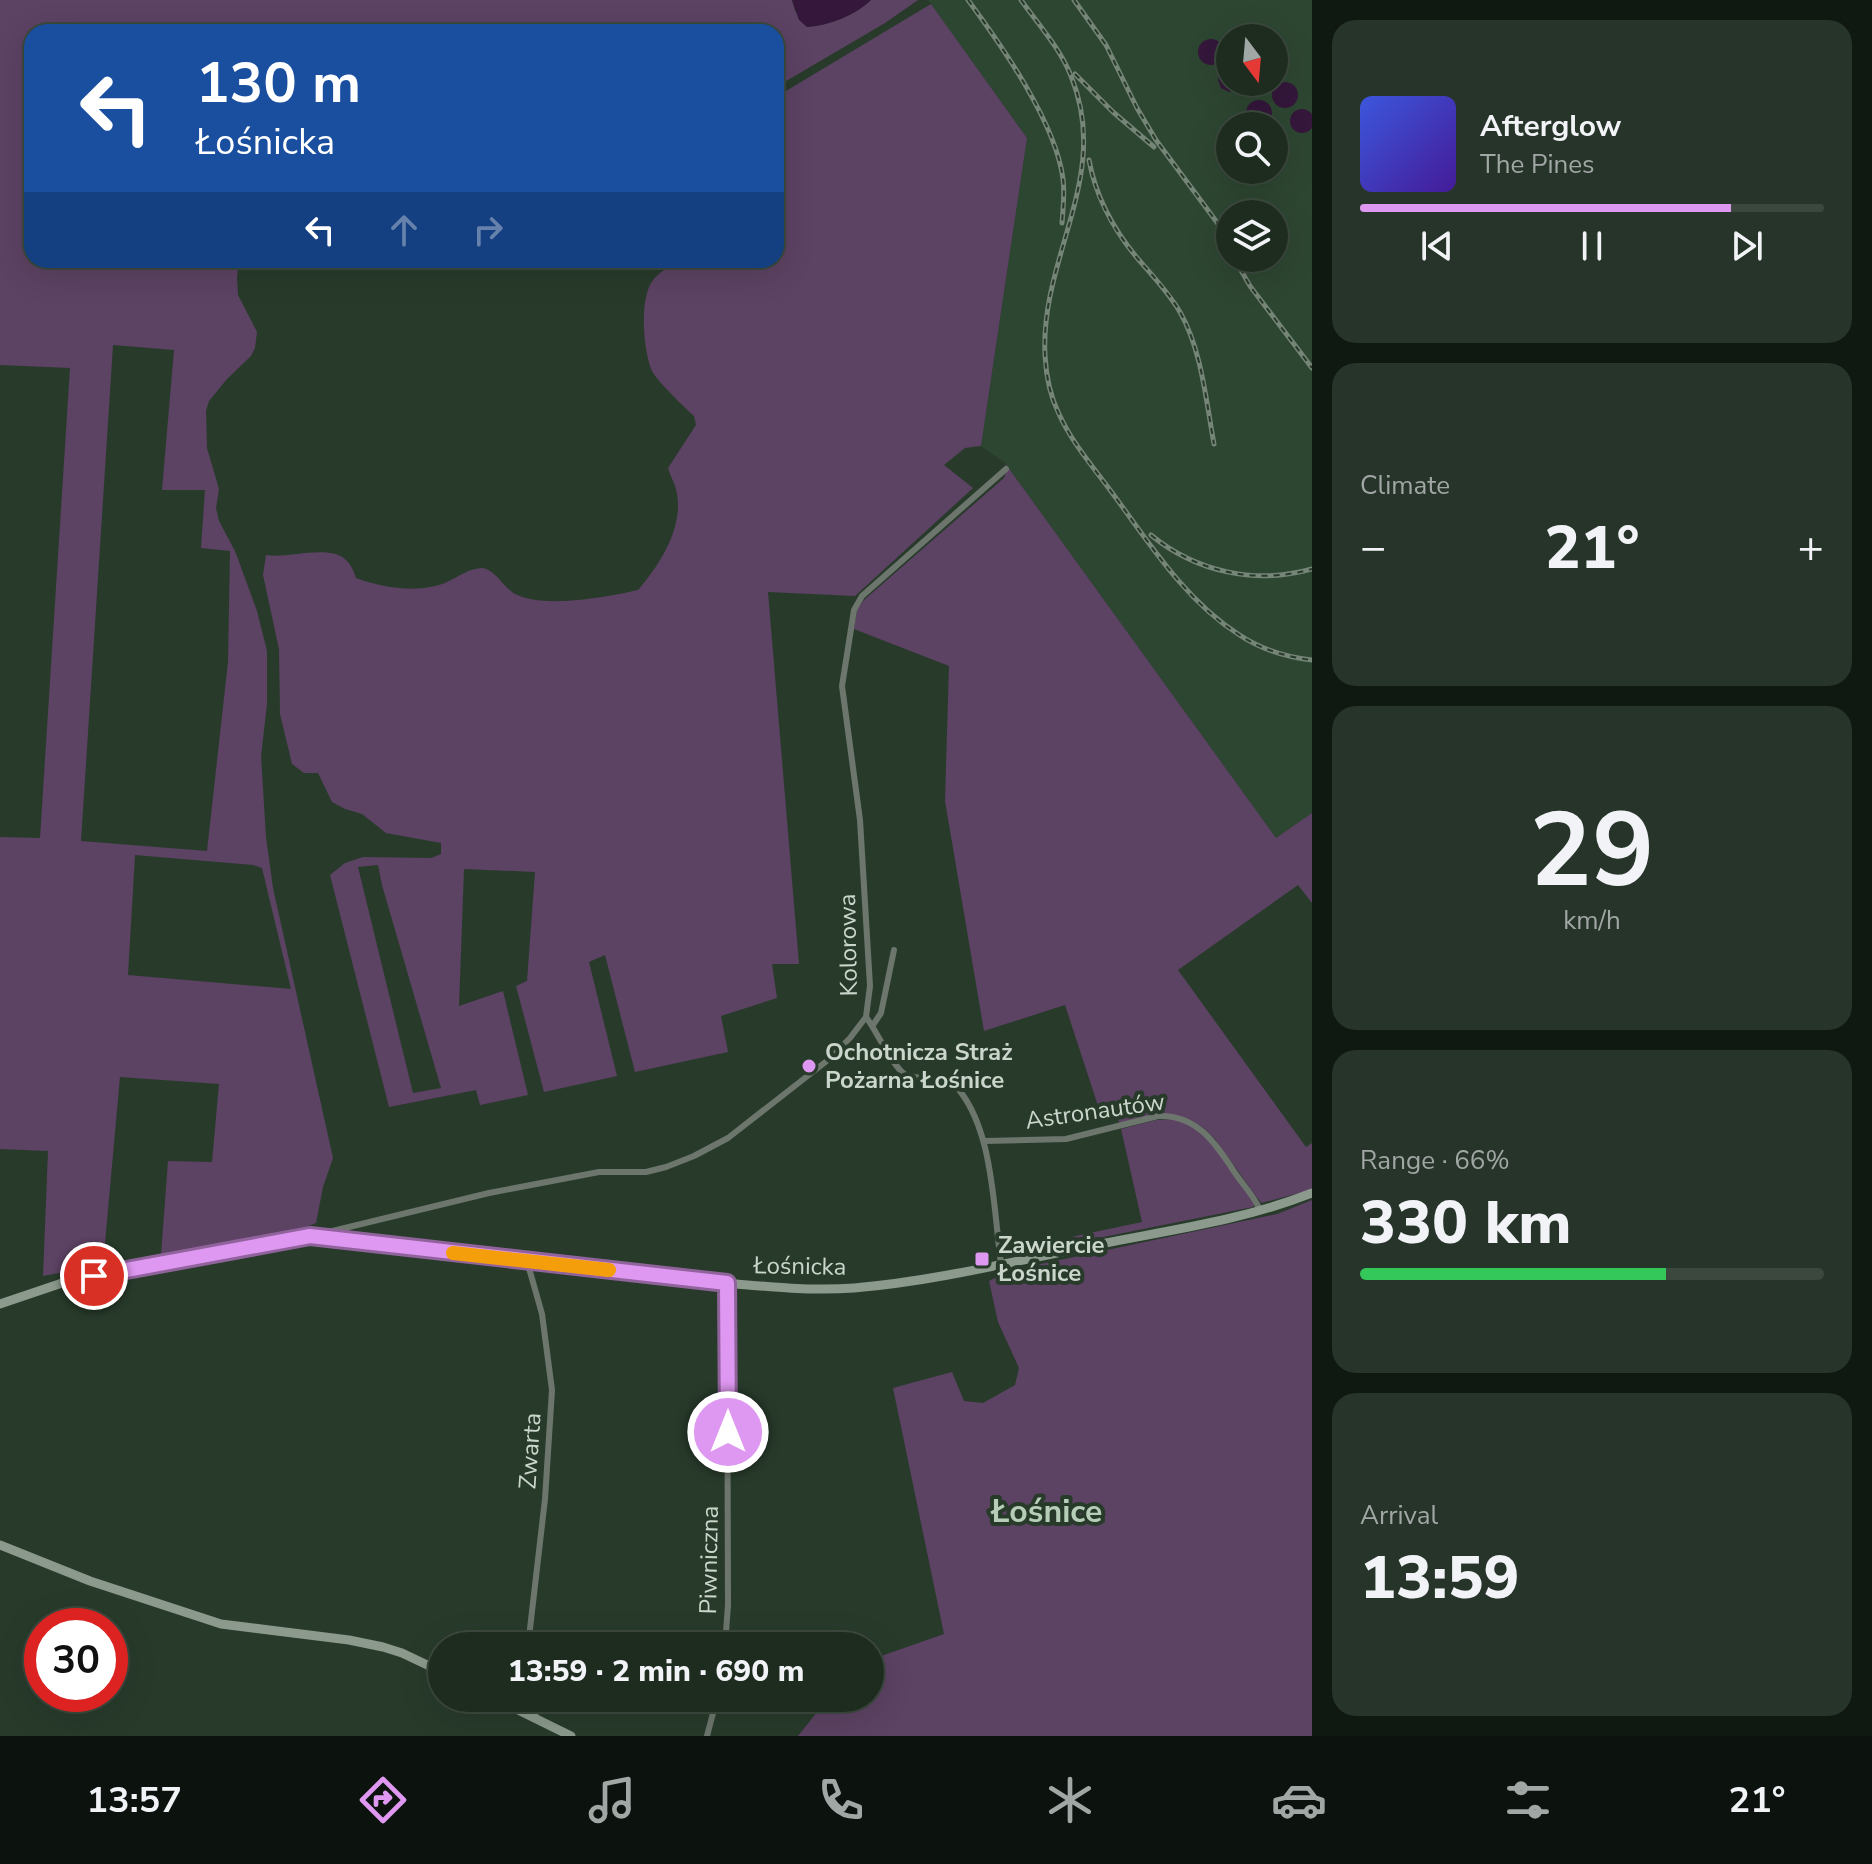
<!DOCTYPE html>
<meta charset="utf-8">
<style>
:root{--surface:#1e2c20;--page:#263429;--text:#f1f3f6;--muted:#a1a7a5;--line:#3c483e;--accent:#df98f1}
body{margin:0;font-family:"Nunito Sans",sans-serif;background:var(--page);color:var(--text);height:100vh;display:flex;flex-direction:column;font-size:30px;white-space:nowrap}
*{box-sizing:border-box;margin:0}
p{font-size:26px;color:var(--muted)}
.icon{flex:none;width:44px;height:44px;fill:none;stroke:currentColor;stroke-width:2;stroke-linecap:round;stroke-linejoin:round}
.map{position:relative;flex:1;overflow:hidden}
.sheet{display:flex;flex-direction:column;gap:20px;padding:20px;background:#101812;width:560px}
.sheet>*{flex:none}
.top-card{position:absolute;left:24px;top:24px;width:760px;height:244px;border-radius:24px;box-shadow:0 8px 32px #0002,0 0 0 2px var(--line);background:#1a4fa0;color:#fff;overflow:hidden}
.needle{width:52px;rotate:164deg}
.fabs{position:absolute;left:1216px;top:24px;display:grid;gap:16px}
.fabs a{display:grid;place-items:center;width:72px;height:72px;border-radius:50%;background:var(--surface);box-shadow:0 8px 32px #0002,0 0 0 2px var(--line);font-size:40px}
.speed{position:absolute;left:24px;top:1608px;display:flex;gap:16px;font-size:40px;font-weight:700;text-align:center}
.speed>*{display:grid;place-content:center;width:104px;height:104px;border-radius:50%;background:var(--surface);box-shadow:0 8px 32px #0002,0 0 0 2px var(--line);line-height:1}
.speed .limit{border:12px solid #d22;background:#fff;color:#111}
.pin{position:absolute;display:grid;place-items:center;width:68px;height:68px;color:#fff;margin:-34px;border:4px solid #fff;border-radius:50%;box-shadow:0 2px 8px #0007}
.me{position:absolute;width:88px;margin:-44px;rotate:0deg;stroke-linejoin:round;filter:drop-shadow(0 0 6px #0008)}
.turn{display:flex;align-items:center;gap:28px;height:168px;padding:0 40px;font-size:36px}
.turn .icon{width:104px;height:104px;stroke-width:2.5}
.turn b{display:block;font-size:56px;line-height:68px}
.lanes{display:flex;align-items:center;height:76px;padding:0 40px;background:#0003;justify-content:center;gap:40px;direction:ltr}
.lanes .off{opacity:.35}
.big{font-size:60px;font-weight:800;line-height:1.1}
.sheet .widget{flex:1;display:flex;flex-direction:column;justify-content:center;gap:12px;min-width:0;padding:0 28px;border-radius:24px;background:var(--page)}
.sheet .dial{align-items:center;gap:0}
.dial b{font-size:104px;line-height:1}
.song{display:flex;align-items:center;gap:24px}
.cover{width:96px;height:96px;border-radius:12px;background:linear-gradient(135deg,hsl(230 70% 55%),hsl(260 70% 35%))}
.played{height:8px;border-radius:4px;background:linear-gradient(90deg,var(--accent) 80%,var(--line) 80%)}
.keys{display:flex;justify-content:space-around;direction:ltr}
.heat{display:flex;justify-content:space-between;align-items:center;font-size:44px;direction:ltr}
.charge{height:12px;border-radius:6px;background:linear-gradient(90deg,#34c759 66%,var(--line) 0)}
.trip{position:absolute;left:428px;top:1632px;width:456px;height:80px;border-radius:40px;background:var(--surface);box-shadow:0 8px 32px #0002,0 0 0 2px var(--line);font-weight:800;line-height:80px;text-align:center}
.tab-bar{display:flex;height:128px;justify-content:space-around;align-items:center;background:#0c120d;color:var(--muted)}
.tab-bar .icon{width:56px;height:56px}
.tab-bar .current{color:var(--accent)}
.tab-bar b{font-size:36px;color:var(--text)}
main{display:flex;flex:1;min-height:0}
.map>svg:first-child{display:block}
.built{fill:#2d4631;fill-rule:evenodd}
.green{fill:#5c4263;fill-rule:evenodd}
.water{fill:#34173b}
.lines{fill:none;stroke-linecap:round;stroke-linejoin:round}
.street{stroke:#6d766d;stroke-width:6}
.secondary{stroke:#8b9a8c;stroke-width:9}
.rail-casing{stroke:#758577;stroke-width:5}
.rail{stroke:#283b2b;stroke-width:2;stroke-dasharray:6;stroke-linecap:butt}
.route-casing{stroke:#91639d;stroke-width:20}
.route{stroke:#df98f1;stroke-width:14}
.slow{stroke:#f59e0b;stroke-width:14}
.poi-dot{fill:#df98f1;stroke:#283b2b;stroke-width:3}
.labels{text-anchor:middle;stroke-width:8;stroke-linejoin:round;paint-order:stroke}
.street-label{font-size:24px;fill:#cad6cb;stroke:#283b2b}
.poi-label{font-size:24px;font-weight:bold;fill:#cad6cb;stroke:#283b2b;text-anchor:start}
.district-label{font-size:32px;font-weight:bold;fill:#b6cdb8;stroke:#283b2b}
</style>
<main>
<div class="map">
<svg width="1312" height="1736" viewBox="0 0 1312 1736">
<rect width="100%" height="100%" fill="#283b2b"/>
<!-- built -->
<path class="built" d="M928,0H1312V813L1276,839L1005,463L981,446L1027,138ZM1230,38H1274V82H1230ZM1230,126H1274V170H1230ZM1230,214H1274V258H1230Z"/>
<!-- green -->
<g class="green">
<path d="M0,0H792L795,11L807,27C830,25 854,16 871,0H918L885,23L776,87V32H32V260H239L237,278L238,295L257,332L255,348L251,356L227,379L209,401L206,411L207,448L219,489L216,508L219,521L235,551L257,611L267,651V704L261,756L266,837L273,888L333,1158L323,1187L316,1223L299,1230L161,1255L168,1161L212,1162L219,1084L120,1077L103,1265L43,1276L48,1151L0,1149V837L40,838L70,368L0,365ZM113,345L174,350L162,490H205L201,548L230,551L228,662L207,851L81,841ZM135,855L253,865L262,868L291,989L128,975Z"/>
<path d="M931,4L1027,138L981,446L965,448L944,465L973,488L855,596L768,592L799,964H772L777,998L721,1016L728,1052L635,1072L605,955L589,962L617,1076L544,1092L516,986L527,981L535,872L464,869L459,1006L503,991L528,1095L480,1105L476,1090L389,1107L330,875L345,863L363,857L431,858L441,854V843L386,833L362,814L345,809L332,802L318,773H304L292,764L280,714L279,649L263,575L266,555C289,559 331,543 347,561C351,565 354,572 356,578C383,588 420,594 447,582C458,577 470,568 482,568C495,569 504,588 515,594C543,609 608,597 638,590C661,564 687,522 675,486C673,480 670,475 668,468L696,425L694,416C685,408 657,381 652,371C643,350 639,298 653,280C659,272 669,268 676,260H776V97ZM378,865L382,885L441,1088L413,1093L358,867Z"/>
<path d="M586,260H654C636,274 605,270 586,260Z"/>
<path d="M1005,463L1276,838L1312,813V903L1298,885L1178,970L1306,1147L1312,1143V1188L1307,1191L1261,1203L1215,1139C1182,1104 1161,1116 1119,1123L1117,1115L1102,1118L1065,1005L984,1031L945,801L949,666L854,629L857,610L864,600L1004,478L1007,469Z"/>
<path d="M1175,1119C1213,1131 1234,1174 1255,1205L1253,1207L1014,1255L1004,1251L1142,1222L1121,1129L1156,1120Z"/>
<polygon points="1312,1200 1312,1736 798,1736 828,1698 870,1698 870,1660 944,1634 893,1388 952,1372 964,1401 983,1403 1015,1385 1019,1368 998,1322 989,1281 1012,1270 1277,1214"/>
</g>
<!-- water -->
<g class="water">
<path d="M792,0H871C854,16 830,25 807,27L799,20Z"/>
<circle cx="1211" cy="52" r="13"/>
<polygon points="1230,66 1230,82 1243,82 1237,90 1229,92 1221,88 1218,80 1220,72"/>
<circle cx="1285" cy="95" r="13"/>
<circle cx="1259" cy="113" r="13"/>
<circle cx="1302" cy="121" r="12"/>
</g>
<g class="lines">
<!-- street -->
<g class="street">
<path d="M866,1017C876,1030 894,1069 906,1075C920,1081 936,1075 951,1081C994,1122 993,1208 1001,1263"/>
<polyline points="873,1025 881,1013 894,950"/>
<path d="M984,1141L1066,1139L1158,1116C1197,1114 1216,1144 1235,1173C1244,1186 1254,1196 1260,1210"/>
<polyline points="316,1235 489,1193 599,1172 646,1172 666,1167 694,1156 728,1138 828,1060 850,1038 866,1017 870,986 860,820 842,686 854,610 862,596 1006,469"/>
<polyline points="527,1261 542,1314 552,1390 545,1499 528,1646"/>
<polyline points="725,1646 728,1605 727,1283"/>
<polyline points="533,1698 536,1718"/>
<polyline points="707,1736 717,1698"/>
</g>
<!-- secondary -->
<g class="secondary">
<path d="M0,1304L65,1282L310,1236L727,1283C770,1287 812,1291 854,1288C937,1281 1019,1260 1100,1244C1171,1230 1244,1220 1312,1193"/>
<polyline points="0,1545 90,1581 221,1624 349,1640 383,1647 402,1653 442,1672"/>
<polyline points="494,1698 571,1736"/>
</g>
<defs>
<g id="rail">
<path d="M968,0C1002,46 1056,123 1063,179C1065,194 1063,208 1062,223"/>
<path d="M1021,0C1038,24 1060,48 1071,76C1112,176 1040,256 1045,355C1046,375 1050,396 1059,414C1072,443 1094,468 1113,494C1150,544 1185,600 1238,634C1260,649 1286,657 1312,660"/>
<polyline points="1074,0 1106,45 1137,108 1156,140 1230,240"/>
<polyline points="1075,74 1113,112 1154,147"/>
<path d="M1089,160C1096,198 1113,229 1138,259C1153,276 1169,293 1180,312C1202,351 1206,401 1214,444"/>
<polyline points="1234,258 1250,286 1312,368"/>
<path d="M1151,535C1196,572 1256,585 1312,569"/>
</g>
</defs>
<!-- rail casing -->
<use href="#rail" class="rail-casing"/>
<!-- rail -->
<use href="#rail" class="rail"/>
</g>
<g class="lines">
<defs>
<polyline id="route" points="94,1276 310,1236 727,1283 728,1432"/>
</defs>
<!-- route casing -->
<use href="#route" class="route-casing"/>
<!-- route -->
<use href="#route" class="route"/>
<!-- slow -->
<polyline class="slow" points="453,1253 609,1270"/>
</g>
<!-- markers -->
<g class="poi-dot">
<circle cx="809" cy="1066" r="8"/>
<rect x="974" y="1251" width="16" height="16" rx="4"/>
</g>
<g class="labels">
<!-- street labels -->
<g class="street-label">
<text transform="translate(848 945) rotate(-91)" y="8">Kolorowa</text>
<text transform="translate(1095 1111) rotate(-8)" y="8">Astronautów</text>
<text transform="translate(800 1266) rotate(1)" y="8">Łośnicka</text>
<text transform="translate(530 1451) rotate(-86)" y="8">Zwarta</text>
<text transform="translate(709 1560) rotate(-89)" y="8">Piwniczna</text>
</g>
<!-- poi labels -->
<g class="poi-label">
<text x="825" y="1060">Ochotnicza Straż<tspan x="825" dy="28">Pożarna Łośnice</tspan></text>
<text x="998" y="1253">Zawiercie<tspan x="998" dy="28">Łośnice</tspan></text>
</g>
<!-- district labels -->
<g class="district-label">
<text x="1047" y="1522">Łośnice</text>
</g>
</g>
</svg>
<div class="fabs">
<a><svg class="needle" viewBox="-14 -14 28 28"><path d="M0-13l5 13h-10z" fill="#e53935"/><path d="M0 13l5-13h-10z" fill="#a1a7a5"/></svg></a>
<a><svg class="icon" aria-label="search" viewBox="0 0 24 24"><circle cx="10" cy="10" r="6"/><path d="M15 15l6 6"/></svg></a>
<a><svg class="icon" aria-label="layers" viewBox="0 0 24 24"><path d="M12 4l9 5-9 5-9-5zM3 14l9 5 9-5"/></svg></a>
</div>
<div class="speed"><div class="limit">30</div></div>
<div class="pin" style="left:94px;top:1276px;background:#d93025"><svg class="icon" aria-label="arrive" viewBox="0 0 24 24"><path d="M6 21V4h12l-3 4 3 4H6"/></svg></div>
<svg class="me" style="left:728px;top:1432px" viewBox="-20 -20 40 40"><circle r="17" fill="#df98f1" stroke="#fff" stroke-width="3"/><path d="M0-11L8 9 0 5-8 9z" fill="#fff"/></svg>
<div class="trip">13:59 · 2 min · 690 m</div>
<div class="top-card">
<div class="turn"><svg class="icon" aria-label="left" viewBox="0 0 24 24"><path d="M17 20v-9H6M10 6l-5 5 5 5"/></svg><div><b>130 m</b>Łośnicka</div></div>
<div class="lanes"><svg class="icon" aria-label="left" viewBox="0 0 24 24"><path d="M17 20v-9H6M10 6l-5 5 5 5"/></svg><svg class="icon off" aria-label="ahead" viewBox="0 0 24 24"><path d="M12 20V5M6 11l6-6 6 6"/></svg><svg class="icon off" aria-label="right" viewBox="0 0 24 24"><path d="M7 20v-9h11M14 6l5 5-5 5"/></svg></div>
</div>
</div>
<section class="sheet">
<div class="widget">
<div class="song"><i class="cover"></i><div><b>Afterglow</b><p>The Pines</p></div></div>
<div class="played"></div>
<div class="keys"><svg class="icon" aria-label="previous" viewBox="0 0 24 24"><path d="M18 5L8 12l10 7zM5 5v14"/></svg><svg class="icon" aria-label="pause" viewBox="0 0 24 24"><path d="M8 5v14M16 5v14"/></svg><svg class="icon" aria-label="next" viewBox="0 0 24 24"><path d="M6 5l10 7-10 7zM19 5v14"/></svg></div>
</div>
<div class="widget"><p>Climate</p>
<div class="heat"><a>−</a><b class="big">21°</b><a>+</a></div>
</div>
<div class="widget dial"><b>29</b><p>km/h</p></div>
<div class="widget"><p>Range · 66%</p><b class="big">330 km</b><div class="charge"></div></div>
<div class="widget"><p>Arrival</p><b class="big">13:59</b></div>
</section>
</main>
<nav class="tab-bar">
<b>13:57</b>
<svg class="icon current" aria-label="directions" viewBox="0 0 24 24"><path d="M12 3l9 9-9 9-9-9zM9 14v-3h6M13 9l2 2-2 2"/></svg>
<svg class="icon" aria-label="music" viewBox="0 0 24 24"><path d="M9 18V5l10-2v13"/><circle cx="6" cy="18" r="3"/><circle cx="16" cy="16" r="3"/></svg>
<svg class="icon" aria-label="phone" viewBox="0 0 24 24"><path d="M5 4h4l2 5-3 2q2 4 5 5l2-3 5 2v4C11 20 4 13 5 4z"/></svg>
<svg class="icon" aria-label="climate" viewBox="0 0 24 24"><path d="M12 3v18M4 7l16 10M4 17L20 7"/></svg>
<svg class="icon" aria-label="car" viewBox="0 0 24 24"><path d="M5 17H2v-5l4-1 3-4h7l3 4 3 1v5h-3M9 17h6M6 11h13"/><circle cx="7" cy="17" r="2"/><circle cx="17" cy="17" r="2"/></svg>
<svg class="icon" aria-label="filters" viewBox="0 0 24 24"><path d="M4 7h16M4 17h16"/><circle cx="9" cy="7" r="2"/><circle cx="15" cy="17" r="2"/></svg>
<b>21°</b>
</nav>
